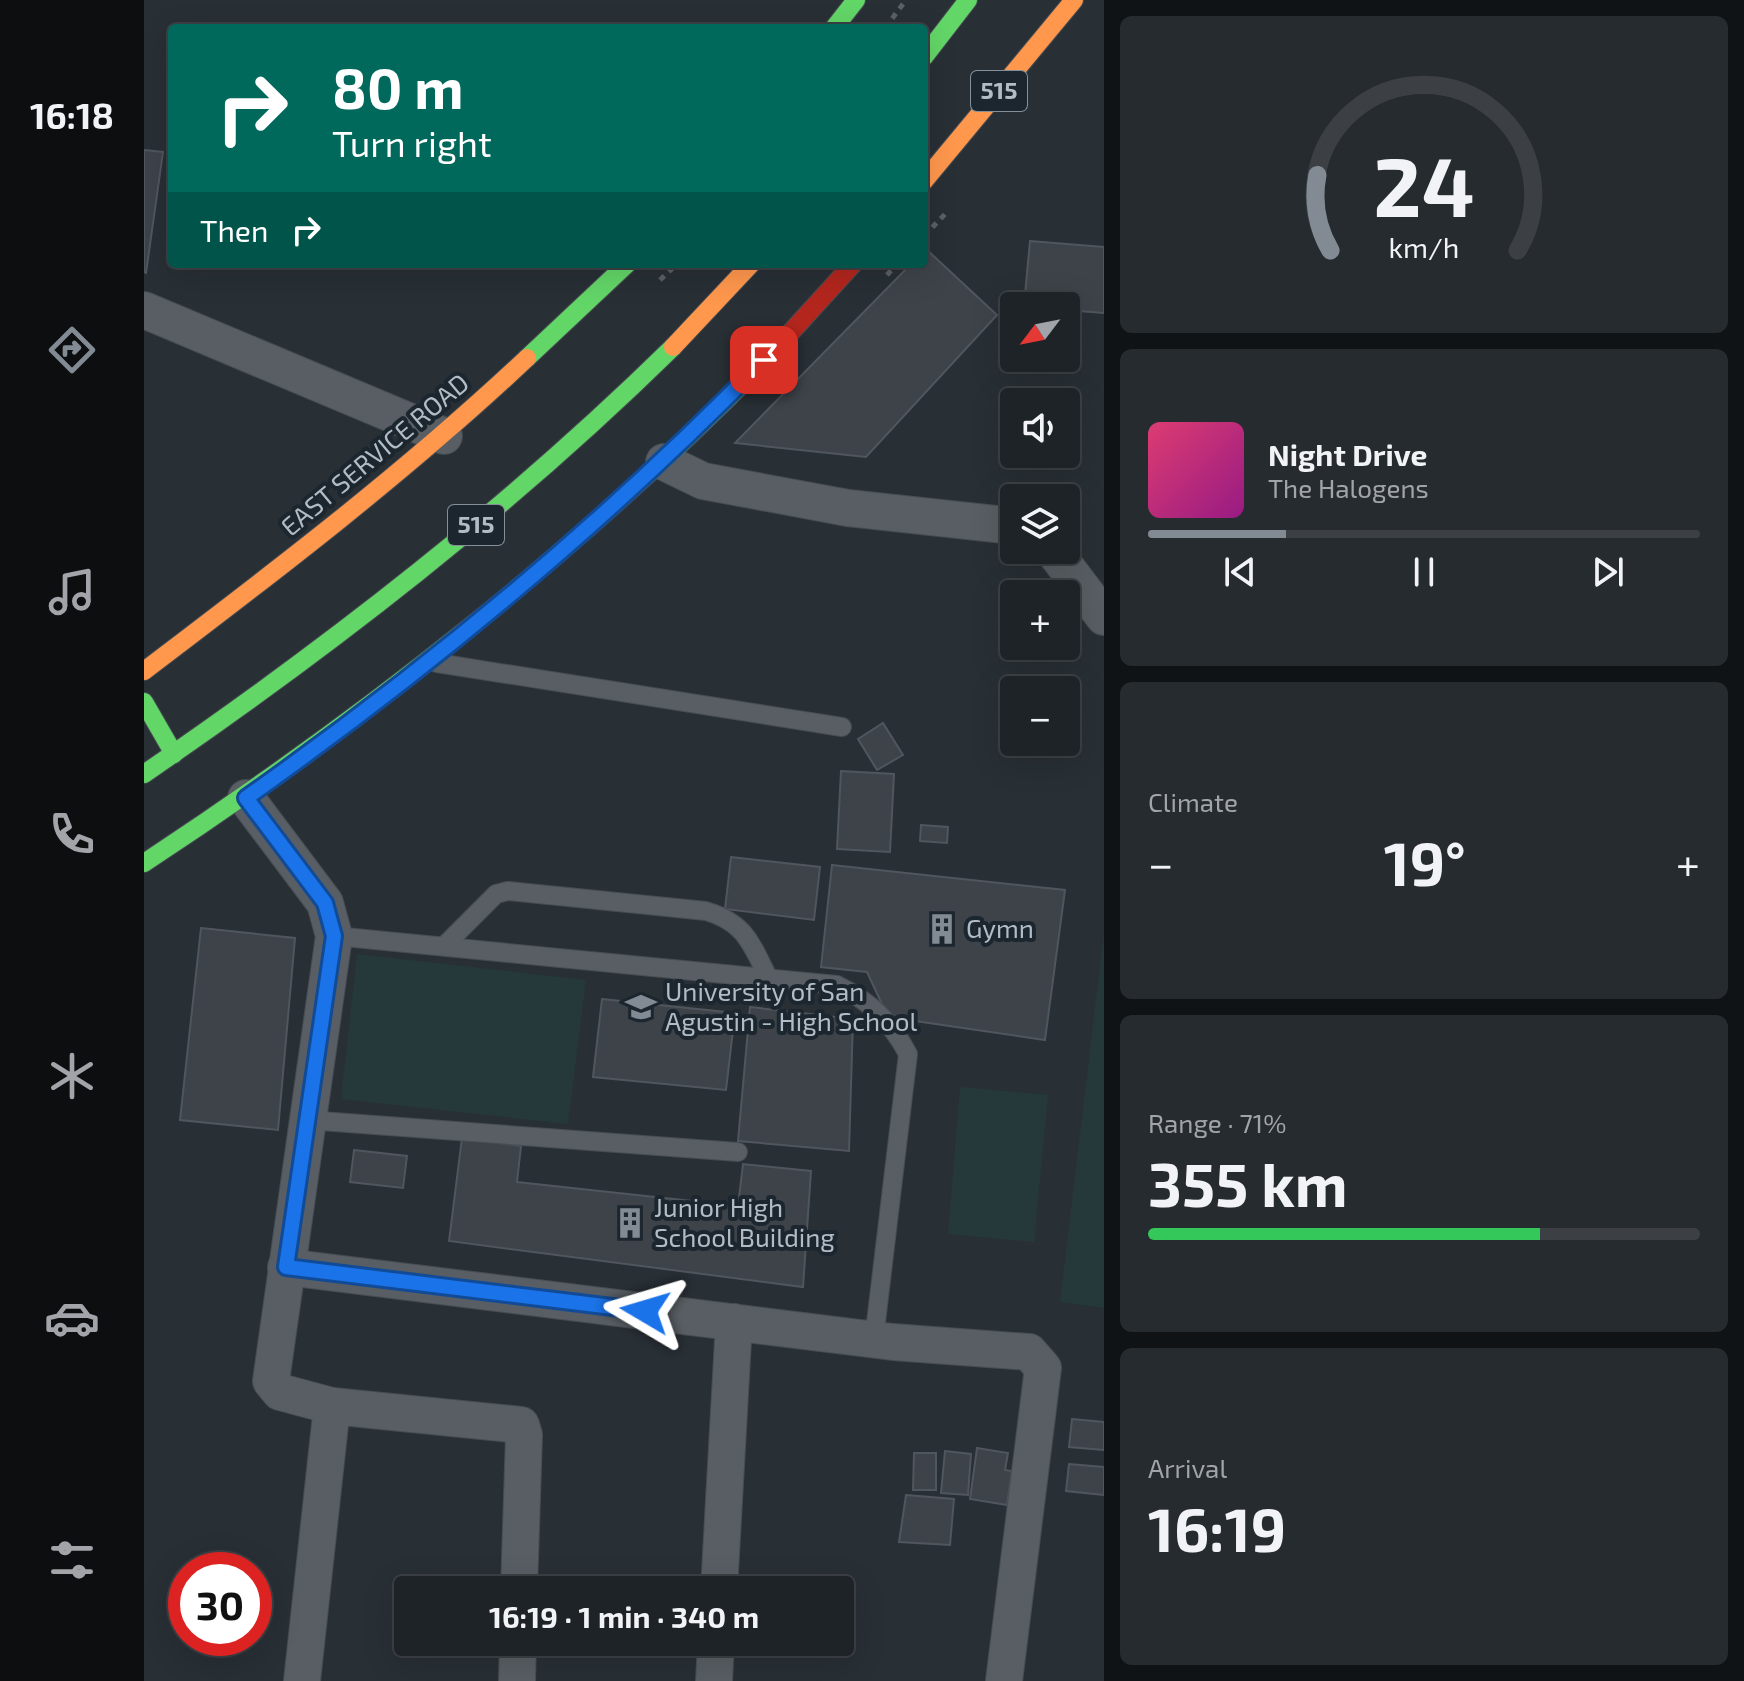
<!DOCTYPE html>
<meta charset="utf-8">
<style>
:root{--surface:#1e2328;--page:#262b30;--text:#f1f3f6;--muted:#a1a4a8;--line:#3c4045;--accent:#828b93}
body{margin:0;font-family:"Exo 2",sans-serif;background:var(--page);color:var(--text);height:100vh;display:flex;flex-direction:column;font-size:30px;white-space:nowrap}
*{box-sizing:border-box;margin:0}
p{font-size:26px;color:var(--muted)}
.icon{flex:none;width:44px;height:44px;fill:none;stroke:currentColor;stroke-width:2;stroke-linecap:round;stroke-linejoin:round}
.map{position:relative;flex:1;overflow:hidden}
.panel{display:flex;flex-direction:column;gap:16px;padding:16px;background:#101316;width:640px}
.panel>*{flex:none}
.guide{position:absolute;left:24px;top:24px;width:760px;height:244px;border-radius:8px;box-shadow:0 8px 32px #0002,0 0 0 2px var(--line);background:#00695c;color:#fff;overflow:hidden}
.needle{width:52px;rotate:238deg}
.controls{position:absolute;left:856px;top:292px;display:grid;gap:16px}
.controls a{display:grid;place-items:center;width:80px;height:80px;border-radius:8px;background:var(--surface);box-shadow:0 8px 32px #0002,0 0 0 2px var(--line);font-size:40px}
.speed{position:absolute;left:24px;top:1552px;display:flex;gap:16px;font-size:40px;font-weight:700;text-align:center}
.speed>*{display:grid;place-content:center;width:104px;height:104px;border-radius:50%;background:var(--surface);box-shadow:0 8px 32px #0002,0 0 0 2px var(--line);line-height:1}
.speed .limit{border:12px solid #d22;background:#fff;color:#111}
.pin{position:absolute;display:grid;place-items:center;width:68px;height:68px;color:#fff;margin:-34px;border-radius:16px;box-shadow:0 4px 12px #0006}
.me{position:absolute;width:88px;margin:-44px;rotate:277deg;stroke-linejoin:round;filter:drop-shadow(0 0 6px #0008)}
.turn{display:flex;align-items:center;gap:28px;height:168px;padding:0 32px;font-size:36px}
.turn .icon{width:104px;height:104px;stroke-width:2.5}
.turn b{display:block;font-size:56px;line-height:68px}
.then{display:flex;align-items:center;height:76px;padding:0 32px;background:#0003;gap:16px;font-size:30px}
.big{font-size:60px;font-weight:700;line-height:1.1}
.panel .card{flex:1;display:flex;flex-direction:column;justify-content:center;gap:12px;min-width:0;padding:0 28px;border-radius:12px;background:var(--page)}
.panel .dial{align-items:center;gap:0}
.dial svg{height:208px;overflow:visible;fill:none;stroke:var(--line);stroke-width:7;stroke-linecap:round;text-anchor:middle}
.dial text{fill:var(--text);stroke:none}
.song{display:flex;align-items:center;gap:24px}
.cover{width:96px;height:96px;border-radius:12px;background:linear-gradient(135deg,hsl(340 70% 55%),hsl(310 70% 35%))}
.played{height:8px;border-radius:4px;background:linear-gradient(90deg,var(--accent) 25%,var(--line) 25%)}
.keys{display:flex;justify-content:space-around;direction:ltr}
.heat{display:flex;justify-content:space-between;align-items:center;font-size:44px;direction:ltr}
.charge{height:12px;border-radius:6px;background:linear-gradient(90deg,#34c759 71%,var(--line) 0)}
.trip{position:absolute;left:250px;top:1576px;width:460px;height:80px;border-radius:8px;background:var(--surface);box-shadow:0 8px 32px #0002,0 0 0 2px var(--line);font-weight:700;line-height:80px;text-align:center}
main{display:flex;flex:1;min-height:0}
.tab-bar{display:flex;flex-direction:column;width:144px;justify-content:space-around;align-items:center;background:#0c0e10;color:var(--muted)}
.tab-bar .icon{width:56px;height:56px}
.tab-bar .on{color:var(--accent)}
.tab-bar b{font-size:36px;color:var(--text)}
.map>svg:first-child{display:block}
.green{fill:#25393a}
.building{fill:#3d4349;stroke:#50565d;stroke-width:2}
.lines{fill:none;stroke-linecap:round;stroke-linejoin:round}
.lane-casing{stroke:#464c52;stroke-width:20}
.street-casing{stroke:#464c52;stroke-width:38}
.fast-casing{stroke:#464c52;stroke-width:20}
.slow-casing{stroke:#464c52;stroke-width:20}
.jam-casing{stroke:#464c52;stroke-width:20}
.path{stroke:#5a6065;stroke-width:5;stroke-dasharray:6 6;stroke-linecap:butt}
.lane{stroke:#585e63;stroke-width:18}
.street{stroke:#585e63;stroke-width:36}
.fast{stroke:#63d668;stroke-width:18}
.slow{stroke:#ff974d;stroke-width:18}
.jam{stroke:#b3261e;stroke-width:18}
.route-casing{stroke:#114b97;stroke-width:20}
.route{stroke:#1a73e8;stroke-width:14}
.labels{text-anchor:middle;stroke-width:8;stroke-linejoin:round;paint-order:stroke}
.shield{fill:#1c262f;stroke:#858f99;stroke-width:2}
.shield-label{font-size:24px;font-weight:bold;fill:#b2bcc6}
.street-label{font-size:26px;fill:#b2bcc6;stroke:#1c262f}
.poi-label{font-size:26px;fill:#b2bcc6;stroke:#1c262f;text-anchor:start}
</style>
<main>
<nav class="tab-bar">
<b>16:18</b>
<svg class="icon on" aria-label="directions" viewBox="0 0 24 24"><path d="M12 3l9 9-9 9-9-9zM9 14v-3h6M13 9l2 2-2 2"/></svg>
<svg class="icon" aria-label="music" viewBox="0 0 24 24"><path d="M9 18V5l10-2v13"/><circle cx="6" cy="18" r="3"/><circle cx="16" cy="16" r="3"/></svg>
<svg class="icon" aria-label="phone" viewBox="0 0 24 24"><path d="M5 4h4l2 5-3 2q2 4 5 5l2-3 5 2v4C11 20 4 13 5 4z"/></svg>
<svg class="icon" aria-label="climate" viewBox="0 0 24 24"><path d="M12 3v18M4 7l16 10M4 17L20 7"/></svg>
<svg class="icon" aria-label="car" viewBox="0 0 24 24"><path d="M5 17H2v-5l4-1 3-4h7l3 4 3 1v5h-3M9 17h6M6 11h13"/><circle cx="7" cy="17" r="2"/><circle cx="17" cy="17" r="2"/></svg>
<svg class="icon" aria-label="filters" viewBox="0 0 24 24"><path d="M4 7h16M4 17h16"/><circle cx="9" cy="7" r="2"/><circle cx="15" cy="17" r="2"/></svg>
</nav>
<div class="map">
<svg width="960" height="1681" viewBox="0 0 960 1681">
<rect width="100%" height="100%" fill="#282f35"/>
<!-- green -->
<g class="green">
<polygon points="960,933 960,1308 916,1302"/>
<polygon points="213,954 442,980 424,1124 197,1099"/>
<polygon points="816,1087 904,1095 890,1242 804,1234"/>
</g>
<!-- building -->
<g class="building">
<polygon points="0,150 19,152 2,273 0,272"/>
<polygon points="886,241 960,247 960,313 922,310 922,306 880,306"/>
<polygon points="782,249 853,315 722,457 591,443 767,264 780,264"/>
<polygon points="739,723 759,755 733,770 714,739"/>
<polygon points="697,771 750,774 746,852 693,849"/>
<polygon points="777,825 804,827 803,843 776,841"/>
<polygon points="587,857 676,867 670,920 581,909"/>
<polygon points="688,865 921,890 901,1040 744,1017 723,972 677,967"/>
<polygon points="57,928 151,938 134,1130 36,1120"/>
<polygon points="458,999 591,1013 582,1090 449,1077"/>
<polygon points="606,1007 709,1019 705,1151 594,1141"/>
<polygon points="318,1138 377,1146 373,1182 594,1206 599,1164 667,1171 659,1287 305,1241"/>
<polygon points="210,1150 263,1156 259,1188 206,1182"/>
<polygon points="928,1419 960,1422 960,1450 925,1447"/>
<polygon points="833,1448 864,1453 861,1470 868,1471 863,1505 826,1499"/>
<polygon points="801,1451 827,1454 824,1495 797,1493"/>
<polygon points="770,1453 792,1453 792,1490 769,1490"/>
<polygon points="925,1464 960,1467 960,1495 922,1491"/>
<polygon points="762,1495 810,1499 806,1545 755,1542"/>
</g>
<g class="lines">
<defs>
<g id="lane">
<polyline points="293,663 698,727"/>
<path d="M190,936L693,985C726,1001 747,1022 764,1054L730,1339"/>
<path d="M301,945L352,894L364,891L562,911C602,923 607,944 625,979"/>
<polyline points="163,1120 594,1152"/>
</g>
<g id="street">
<polyline points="0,310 300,436"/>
<polyline points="520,462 559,481 704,508 870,526"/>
<polyline points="909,550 960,617"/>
<polyline points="102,798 181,903 190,936 127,1381 136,1392 188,1406 158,1681"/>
<polyline points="142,1267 749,1342 885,1352 899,1368 860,1681"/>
<polyline points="188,1406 377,1425 380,1435 375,1590"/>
<polyline points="575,1590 590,1322"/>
<polyline points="373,1681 374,1642"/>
<polyline points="570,1681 572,1642"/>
</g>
<g id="fast">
<polyline points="690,28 712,0"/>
<polyline points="780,57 824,0"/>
<polyline points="383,358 483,264"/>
<polyline points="0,702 30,754"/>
<path d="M0,774C188,645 366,507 529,347"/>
<path d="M0,863C223,716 430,555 617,365"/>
</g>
<g id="slow">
<polyline points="780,181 930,0"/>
<polyline points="529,347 607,264"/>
<path d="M0,671C132,571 263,471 383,358"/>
</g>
<polyline id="jam" points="617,365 709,264"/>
</defs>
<!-- lane casing -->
<use href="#lane" class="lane-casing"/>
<!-- street casing -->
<use href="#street" class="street-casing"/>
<!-- fast casing -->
<use href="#fast" class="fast-casing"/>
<!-- slow casing -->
<use href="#slow" class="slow-casing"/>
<!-- jam casing -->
<use href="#jam" class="jam-casing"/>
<!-- path -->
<g class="path">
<polyline points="741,28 762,0"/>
<polyline points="780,236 805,210"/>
<polyline points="743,275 753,264"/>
<polyline points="516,280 533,264"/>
</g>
<!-- lane -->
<use href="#lane" class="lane"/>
<!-- street -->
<use href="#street" class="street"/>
<!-- fast -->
<use href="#fast" class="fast"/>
<!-- slow -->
<use href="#slow" class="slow"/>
<!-- jam -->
<use href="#jam" class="jam"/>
</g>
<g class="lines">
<defs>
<path id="route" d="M501,1311L142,1267L190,936L181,903L102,798C287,667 462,522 620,360"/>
</defs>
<!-- route casing -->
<use href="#route" class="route-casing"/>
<!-- route -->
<use href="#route" class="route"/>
</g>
<!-- icons -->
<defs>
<symbol id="building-bare" viewBox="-9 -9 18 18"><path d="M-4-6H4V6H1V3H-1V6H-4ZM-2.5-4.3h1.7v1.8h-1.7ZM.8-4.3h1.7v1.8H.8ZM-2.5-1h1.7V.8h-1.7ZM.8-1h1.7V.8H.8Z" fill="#828b93" stroke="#1c262f" stroke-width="2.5" paint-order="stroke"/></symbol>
<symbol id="school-bare" viewBox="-9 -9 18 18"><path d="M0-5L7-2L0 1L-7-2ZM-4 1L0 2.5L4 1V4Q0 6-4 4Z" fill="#828b93" stroke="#1c262f" stroke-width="2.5" paint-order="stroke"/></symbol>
</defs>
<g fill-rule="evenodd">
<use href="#building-bare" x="776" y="907" width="44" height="44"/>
<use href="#school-bare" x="475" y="985" width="44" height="44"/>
<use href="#building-bare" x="464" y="1201" width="44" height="44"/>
</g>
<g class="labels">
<!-- shield labels -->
<g class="shield">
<rect x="827" y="71" width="56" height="40" rx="6"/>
<rect x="304" y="505" width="56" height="40" rx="6"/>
</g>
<g class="shield-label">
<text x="855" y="99">515</text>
<text x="332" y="533">515</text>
</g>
<!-- street labels -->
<g class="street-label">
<text transform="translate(231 455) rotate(-40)" y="9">EAST SERVICE ROAD</text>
</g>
<!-- poi labels -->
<g class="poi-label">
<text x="822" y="938">Gymn</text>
<text x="521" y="1001">University of San<tspan x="521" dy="30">Agustin - High School</tspan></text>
<text x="510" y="1217">Junior High<tspan x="510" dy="30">School Building</tspan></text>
</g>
</g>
</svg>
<div class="controls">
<a><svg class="needle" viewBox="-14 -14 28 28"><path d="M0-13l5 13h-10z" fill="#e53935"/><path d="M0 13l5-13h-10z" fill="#a1a4a8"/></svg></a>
<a><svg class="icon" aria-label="sound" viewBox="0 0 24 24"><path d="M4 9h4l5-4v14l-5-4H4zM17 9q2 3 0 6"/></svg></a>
<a><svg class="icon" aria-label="layers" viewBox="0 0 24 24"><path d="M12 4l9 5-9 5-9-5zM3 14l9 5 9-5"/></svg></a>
<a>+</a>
<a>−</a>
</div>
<div class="speed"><div class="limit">30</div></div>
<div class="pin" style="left:620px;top:360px;background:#d93025"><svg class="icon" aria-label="arrive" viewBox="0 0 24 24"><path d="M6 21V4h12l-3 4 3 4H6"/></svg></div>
<svg class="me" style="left:501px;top:1311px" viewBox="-20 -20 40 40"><path d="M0-17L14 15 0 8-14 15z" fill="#1a73e8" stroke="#fff" stroke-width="4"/></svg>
<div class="trip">16:19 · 1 min · 340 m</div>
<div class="guide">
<div class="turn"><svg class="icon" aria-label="right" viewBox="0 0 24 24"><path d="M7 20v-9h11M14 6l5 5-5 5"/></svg><div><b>80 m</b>Turn right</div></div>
<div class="then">Then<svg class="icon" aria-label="right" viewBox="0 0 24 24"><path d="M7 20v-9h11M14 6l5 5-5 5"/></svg></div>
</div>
</div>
<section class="panel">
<div class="card dial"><svg viewBox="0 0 100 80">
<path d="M14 69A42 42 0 1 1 86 69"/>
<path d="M14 69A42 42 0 0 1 9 40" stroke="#828b93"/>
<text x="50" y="56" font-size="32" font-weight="700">24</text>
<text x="50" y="72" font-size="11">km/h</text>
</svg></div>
<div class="card">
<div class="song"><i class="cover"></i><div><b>Night Drive</b><p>The Halogens</p></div></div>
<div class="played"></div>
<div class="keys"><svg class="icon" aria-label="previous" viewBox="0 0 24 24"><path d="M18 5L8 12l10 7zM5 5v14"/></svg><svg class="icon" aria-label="pause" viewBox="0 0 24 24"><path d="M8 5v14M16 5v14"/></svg><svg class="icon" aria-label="next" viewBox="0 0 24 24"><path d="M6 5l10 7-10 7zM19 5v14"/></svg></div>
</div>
<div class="card"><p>Climate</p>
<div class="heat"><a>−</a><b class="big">19°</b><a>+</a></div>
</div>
<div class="card"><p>Range · 71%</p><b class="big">355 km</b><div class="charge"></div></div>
<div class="card"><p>Arrival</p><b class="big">16:19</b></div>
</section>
</main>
